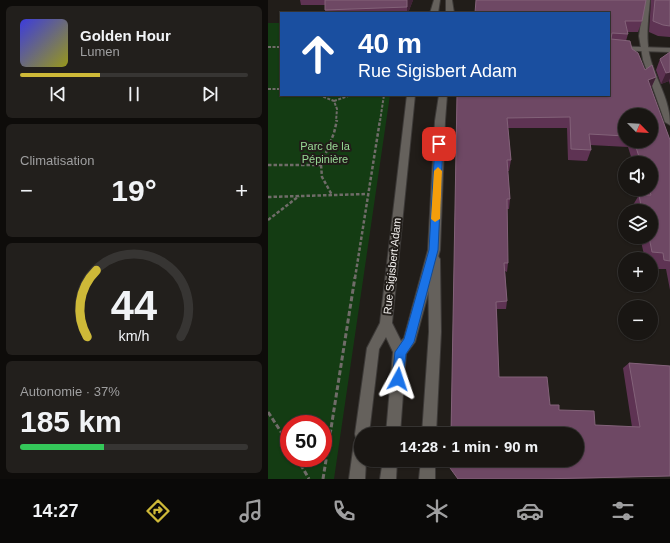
<!DOCTYPE html>
<html lang="fr">
<meta charset="utf-8">
<style>
:root{--surface:#191613;--page:#221f1c;--text:#f1f3f6;--muted:#9f9fa0;--line:#373533;--accent:#ceb938}
body{margin:0;font-family:Arial,sans-serif;background:var(--page);color:var(--text);height:100vh;display:flex;flex-direction:column;font-size:15px;white-space:nowrap}
*{box-sizing:border-box;margin:0}
p{font-size:13px;color:var(--muted)}
.icon{flex:none;width:22px;height:22px;fill:none;stroke:currentColor;stroke-width:2;stroke-linecap:round;stroke-linejoin:round}
.map{position:relative;flex:1;overflow:hidden}
.details{display:flex;flex-direction:column;gap:6px;padding:6px;background:#0e0c0a;width:268px}
.details>*{flex:none}
.hud{position:absolute;left:12px;top:12px;width:330px;height:84px;border-radius:0px;box-shadow:0 1px 3px #0004,0 0 0 1px var(--line);background:#1a4fa0;color:#fff;overflow:hidden}
.needle{width:26px;rotate:114deg}
.fabs{position:absolute;left:350px;top:108px;display:grid;gap:8px}
.fabs a{display:grid;place-items:center;width:40px;height:40px;border-radius:50%;background:var(--surface);box-shadow:0 1px 3px #0004,0 0 0 1px var(--line);font-size:20px}
.speed{position:absolute;left:12px;top:415px;display:flex;gap:8px;font-size:20px;font-weight:700;text-align:center}
.speed>*{display:grid;place-content:center;width:52px;height:52px;border-radius:50%;background:var(--surface);box-shadow:0 1px 3px #0004,0 0 0 1px var(--line);line-height:1}
.speed .limit{border:6px solid #d22;background:#fff;color:#111}
.pin{position:absolute;display:grid;place-items:center;width:34px;height:34px;color:#fff;margin:-17px;border-radius:8px;box-shadow:0 2px 6px #0006}
.me{position:absolute;width:44px;margin:-22px;rotate:5deg;stroke-linejoin:round;filter:drop-shadow(0 0 3px #0008)}
.turn{display:flex;align-items:center;gap:14px;height:84px;padding:0 12px;font-size:18px}
.turn .icon{width:52px;height:52px;stroke-width:2.5}
.turn b{display:block;font-size:28px;line-height:34px}
.big{font-size:30px;font-weight:700;line-height:1.1}
.details .tile{flex:1;display:flex;flex-direction:column;justify-content:center;gap:6px;min-width:0;padding:0 14px;border-radius:6px;background:var(--page)}
.details .dial{align-items:center;gap:0}
.dial svg{height:104px;overflow:visible;fill:none;stroke:var(--line);stroke-width:7;stroke-linecap:round;text-anchor:middle}
.dial text{fill:var(--text);stroke:none}
.song{display:flex;align-items:center;gap:12px}
.cover{width:48px;height:48px;border-radius:6px;background:linear-gradient(135deg,hsl(240 70% 55%),hsl(60 70% 35%))}
.played{height:4px;border-radius:2px;background:linear-gradient(90deg,var(--accent) 35%,var(--line) 35%)}
.keys{display:flex;justify-content:space-around;direction:ltr}
.heat{display:flex;justify-content:space-between;align-items:center;font-size:22px;direction:ltr}
.charge{height:6px;border-radius:3px;background:linear-gradient(90deg,#34c759 37%,var(--line) 0)}
.trip{position:absolute;left:86px;top:427px;width:230px;height:40px;border-radius:20px;background:var(--surface);box-shadow:0 1px 3px #0004,0 0 0 1px var(--line);font-weight:700;line-height:40px;text-align:center}
.menu{display:flex;height:64px;justify-content:space-around;align-items:center;background:#0a0908;color:var(--muted)}
.menu .icon{width:28px;height:28px}
.menu .selected{color:var(--accent)}
.menu b{font-size:18px;color:var(--text)}
main{display:flex;flex:1;min-height:0}
.map>svg:first-child{display:block}
.green{fill:#143c13;fill-rule:evenodd}
.lines{fill:none;stroke-linecap:round;stroke-linejoin:round}
.minor-casing{stroke:#3d3a38;stroke-width:2}
.secondary-casing{stroke:#3d3a38;stroke-width:2}
.path-far2{stroke:#706c69;stroke-width:2;stroke-dasharray:3 1.5;stroke-linecap:butt}
.path-far1{stroke:#706c69;stroke-width:2.5;stroke-dasharray:3.5 2;stroke-linecap:butt}
.path{stroke:#706c69;stroke-width:3;stroke-dasharray:5 2.5;stroke-linecap:butt}
.minor{fill:#65615c;fill-rule:evenodd}
.secondary{fill:#65615c;fill-rule:evenodd}
.wall{fill:#5e3353;fill-rule:evenodd}
.shaded-wall{fill:#3f2235}
.building{fill:#6e4864;stroke:#836279}
.route{fill:#1a73e8;stroke:#114b97}
.slow{fill:#f59e0b}
.labels{text-anchor:middle;stroke-width:4;stroke-linejoin:round;paint-order:stroke}
.park-label{font-size:11px;fill:#99d996;stroke:#211d19}
.street-label{font-size:11px;fill:#f4f1ef;stroke:#211d19}
</style>
<main>
<section class="details">
<div class="tile">
<div class="song"><i class="cover"></i><div><b>Golden Hour</b><p>Lumen</p></div></div>
<div class="played"></div>
<div class="keys"><svg class="icon" aria-label="previous" viewBox="0 0 24 24"><path d="M18 5L8 12l10 7zM5 5v14"/></svg><svg class="icon" aria-label="pause" viewBox="0 0 24 24"><path d="M8 5v14M16 5v14"/></svg><svg class="icon" aria-label="next" viewBox="0 0 24 24"><path d="M6 5l10 7-10 7zM19 5v14"/></svg></div>
</div>
<div class="tile"><p>Climatisation</p>
<div class="heat"><a>−</a><b class="big">19°</b><a>+</a></div>
</div>
<div class="tile dial"><svg viewBox="0 0 100 80">
<path d="M14 69A42 42 0 1 1 86 69"/>
<path d="M14 69A42 42 0 0 1 21 18" stroke="#ceb938"/>
<text x="50" y="56" font-size="32" font-weight="700">44</text>
<text x="50" y="72" font-size="11">km/h</text>
</svg></div>
<div class="tile"><p>Autonomie · 37%</p><b class="big">185 km</b><div class="charge"></div></div>
</section>
<div class="map">
<svg width="402" height="479" viewBox="0 0 402 479">
<rect width="100%" height="100%" fill="#211d19"/>
<!-- green -->
<path class="green" d="M0,23H13V95H122L66,479H0ZM21,424H55V458H21Z"/>
<g class="lines">
<defs>
<g id="minor">
<polygon points="166,0 172,0 170,13 162,13"/>
<polygon points="178,0 184,0 186,13 178,13"/>
<path d="M376,0H382C380,21 377,41 383,61C390,84 402,100 402,125L397,122L375,60L371,36Z"/>
<polygon points="166,254 170,256 172,259 173,332 168,434 154,434 161,332 160,259 162,256"/>
<polygon points="153,460 167,460 167,479 151,479"/>
</g>
<g id="secondary">
<polygon points="341,46 402,48 402,52 341,50"/>
<polygon points="139,95 147,95 124,323 133,341 136,338 160,250 167,121 171,95 179,95 177,121 172,250 147,342 138,354 132,434 118,434 125,352 118,337 111,349 101,434 93,434 93,460 98,460 97,479 81,479 86,443 88,438 87,434 99,348 112,323"/>
<polygon points="115,460 129,460 128,479 112,479"/>
</g>
</defs>
<!-- minor casing -->
<use href="#minor" class="minor-casing"/>
<!-- secondary casing -->
<use href="#secondary" class="secondary-casing"/>
<!-- path-far2 -->
<g class="path-far2">
<polyline points="0,47 13,47"/>
<polyline points="0,89 13,89"/>
<polyline points="51,95 66,101 69,109 68,121"/>
<polyline points="66,101 83,95"/>
<polyline points="112,121 116,95"/>
</g>
<!-- path-far1 -->
<g class="path-far1">
<polyline points="0,165 53,165 66,133 69,120"/>
<polyline points="53,165 54,177 64,195"/>
<polyline points="0,197 99,194"/>
<polyline points="0,220 31,196"/>
<polyline points="87,278 112,120"/>
</g>
<!-- path -->
<g class="path">
<polyline points="0,412 21,444"/>
<polyline points="29,458 41,479"/>
<polyline points="55,479 87,277"/>
</g>
<!-- minor -->
<use href="#minor" class="minor"/>
<!-- secondary -->
<use href="#secondary" class="secondary"/>
</g>
<!-- wall -->
<g class="wall">
<polygon points="32,0 145,0 140,13 58,13 57,10 57,5 33,5"/>
<polygon points="383,0 402,0 402,37 390,36 381,32"/>
<path d="M341,13L374,21L370,32H360V34L358,41L377,70L388,77L383,88L402,140V290L398,269H389L388,262L383,261V259H377L372,237H383V211H367L365,205L371,195H374L372,189H383V163H365L360,147L322,145L323,150L319,161L300,160L299,128H240L243,160L241,171H240L242,199L241,209H239L240,263L239,272L237,271L239,301L238,309H229L231,377L291,410L327,425L364,427L355,368L361,363L402,366V476L297,479H190L183,434L189,95ZM357,115L383,141H357Z"/>
<polygon points="402,52 402,85 401,81 393,84 388,70 392,59"/>
</g>
<!-- shaded-wall -->
<g class="shaded-wall">
<polygon points="139,0 145,0 140,13 139,13"/>
<polygon points="402,72 402,78 401,81 393,84 398,73"/>
<polygon points="388,77 383,88 375,91 380,80"/>
</g>
<!-- building -->
<g class="building">
<polygon points="57,0 139,0 139,7 57,10"/>
<polygon points="208,0 378,0 374,21 357,21 360,34 344,33 343,39 362,41 364,49 370,53 377,70 384,65 388,77 380,80 402,140 402,261 396,260 395,253 384,252 381,237 383,237 383,211 374,211 371,195 383,195 381,189 383,189 383,163 373,163 366,141 383,141 383,115 357,115 357,136 321,134 323,150 303,149 302,117 239,118 243,160 239,160 242,199 239,199 240,263 236,263 239,301 228,302 231,377 279,377 282,405 291,405 291,410 326,411 327,425 372,427 361,363 402,366 402,476 271,479 190,479 182,468 182,460 309,460 309,434 183,434 189,95 341,95 341,13 207,13"/>
<polygon points="387,0 402,0 402,26 395,25 385,21"/>
<polygon points="402,52 402,72 398,73 392,59"/>
</g>
<!-- route -->
<polygon class="route" points="171,141 175,144 170,250 146,342 138,354 135,379 134,383 130,385 126,383 124,379 127,352 136,339 161,250 167,144"/>
<!-- slow -->
<polygon class="slow" points="170,167 174,171 172,219 167,222 163,219 166,171"/>
<g class="labels">
<!-- park labels -->
<g class="park-label">
<text x="57" y="150">Parc de la<tspan x="57" dy="13">Pépinière</tspan></text>
</g>
<!-- street labels -->
<g class="street-label">
<text transform="translate(124 266) rotate(-84)" y="4">Rue Sigisbert Adam</text>
</g>
</g>
</svg>
<div class="fabs">
<a><svg class="needle" viewBox="-14 -14 28 28"><path d="M0-13l5 13h-10z" fill="#e53935"/><path d="M0 13l5-13h-10z" fill="#9f9fa0"/></svg></a>
<a><svg class="icon" aria-label="sound" viewBox="0 0 24 24"><path d="M4 9h4l5-4v14l-5-4H4zM17 9q2 3 0 6"/></svg></a>
<a><svg class="icon" aria-label="layers" viewBox="0 0 24 24"><path d="M12 4l9 5-9 5-9-5zM3 14l9 5 9-5"/></svg></a>
<a>+</a>
<a>−</a>
</div>
<div class="speed"><div class="limit">50</div></div>
<div class="pin" style="left:171px;top:144px;background:#d93025"><svg class="icon" aria-label="arrive" viewBox="0 0 24 24"><path d="M6 21V4h12l-3 4 3 4H6"/></svg></div>
<svg class="me" style="left:130px;top:379px" viewBox="-20 -20 40 40"><path d="M0-17L14 15 0 8-14 15z" fill="#1a73e8" stroke="#fff" stroke-width="4"/></svg>
<div class="trip">14:28 · 1 min · 90 m</div>
<div class="hud">
<div class="turn"><svg class="icon" aria-label="ahead" viewBox="0 0 24 24"><path d="M12 20V5M6 11l6-6 6 6"/></svg><div><b>40 m</b>Rue Sigisbert Adam</div></div>
</div>
</div>
</main>
<nav class="menu">
<b>14:27</b>
<svg class="icon selected" aria-label="directions" viewBox="0 0 24 24"><path d="M12 3l9 9-9 9-9-9zM9 14v-3h6M13 9l2 2-2 2"/></svg>
<svg class="icon" aria-label="music" viewBox="0 0 24 24"><path d="M9 18V5l10-2v13"/><circle cx="6" cy="18" r="3"/><circle cx="16" cy="16" r="3"/></svg>
<svg class="icon" aria-label="phone" viewBox="0 0 24 24"><path d="M5 4h4l2 5-3 2q2 4 5 5l2-3 5 2v4C11 20 4 13 5 4z"/></svg>
<svg class="icon" aria-label="climate" viewBox="0 0 24 24"><path d="M12 3v18M4 7l16 10M4 17L20 7"/></svg>
<svg class="icon" aria-label="car" viewBox="0 0 24 24"><path d="M5 17H2v-5l4-1 3-4h7l3 4 3 1v5h-3M9 17h6M6 11h13"/><circle cx="7" cy="17" r="2"/><circle cx="17" cy="17" r="2"/></svg>
<svg class="icon" aria-label="filters" viewBox="0 0 24 24"><path d="M4 7h16M4 17h16"/><circle cx="9" cy="7" r="2"/><circle cx="15" cy="17" r="2"/></svg>
</nav>
